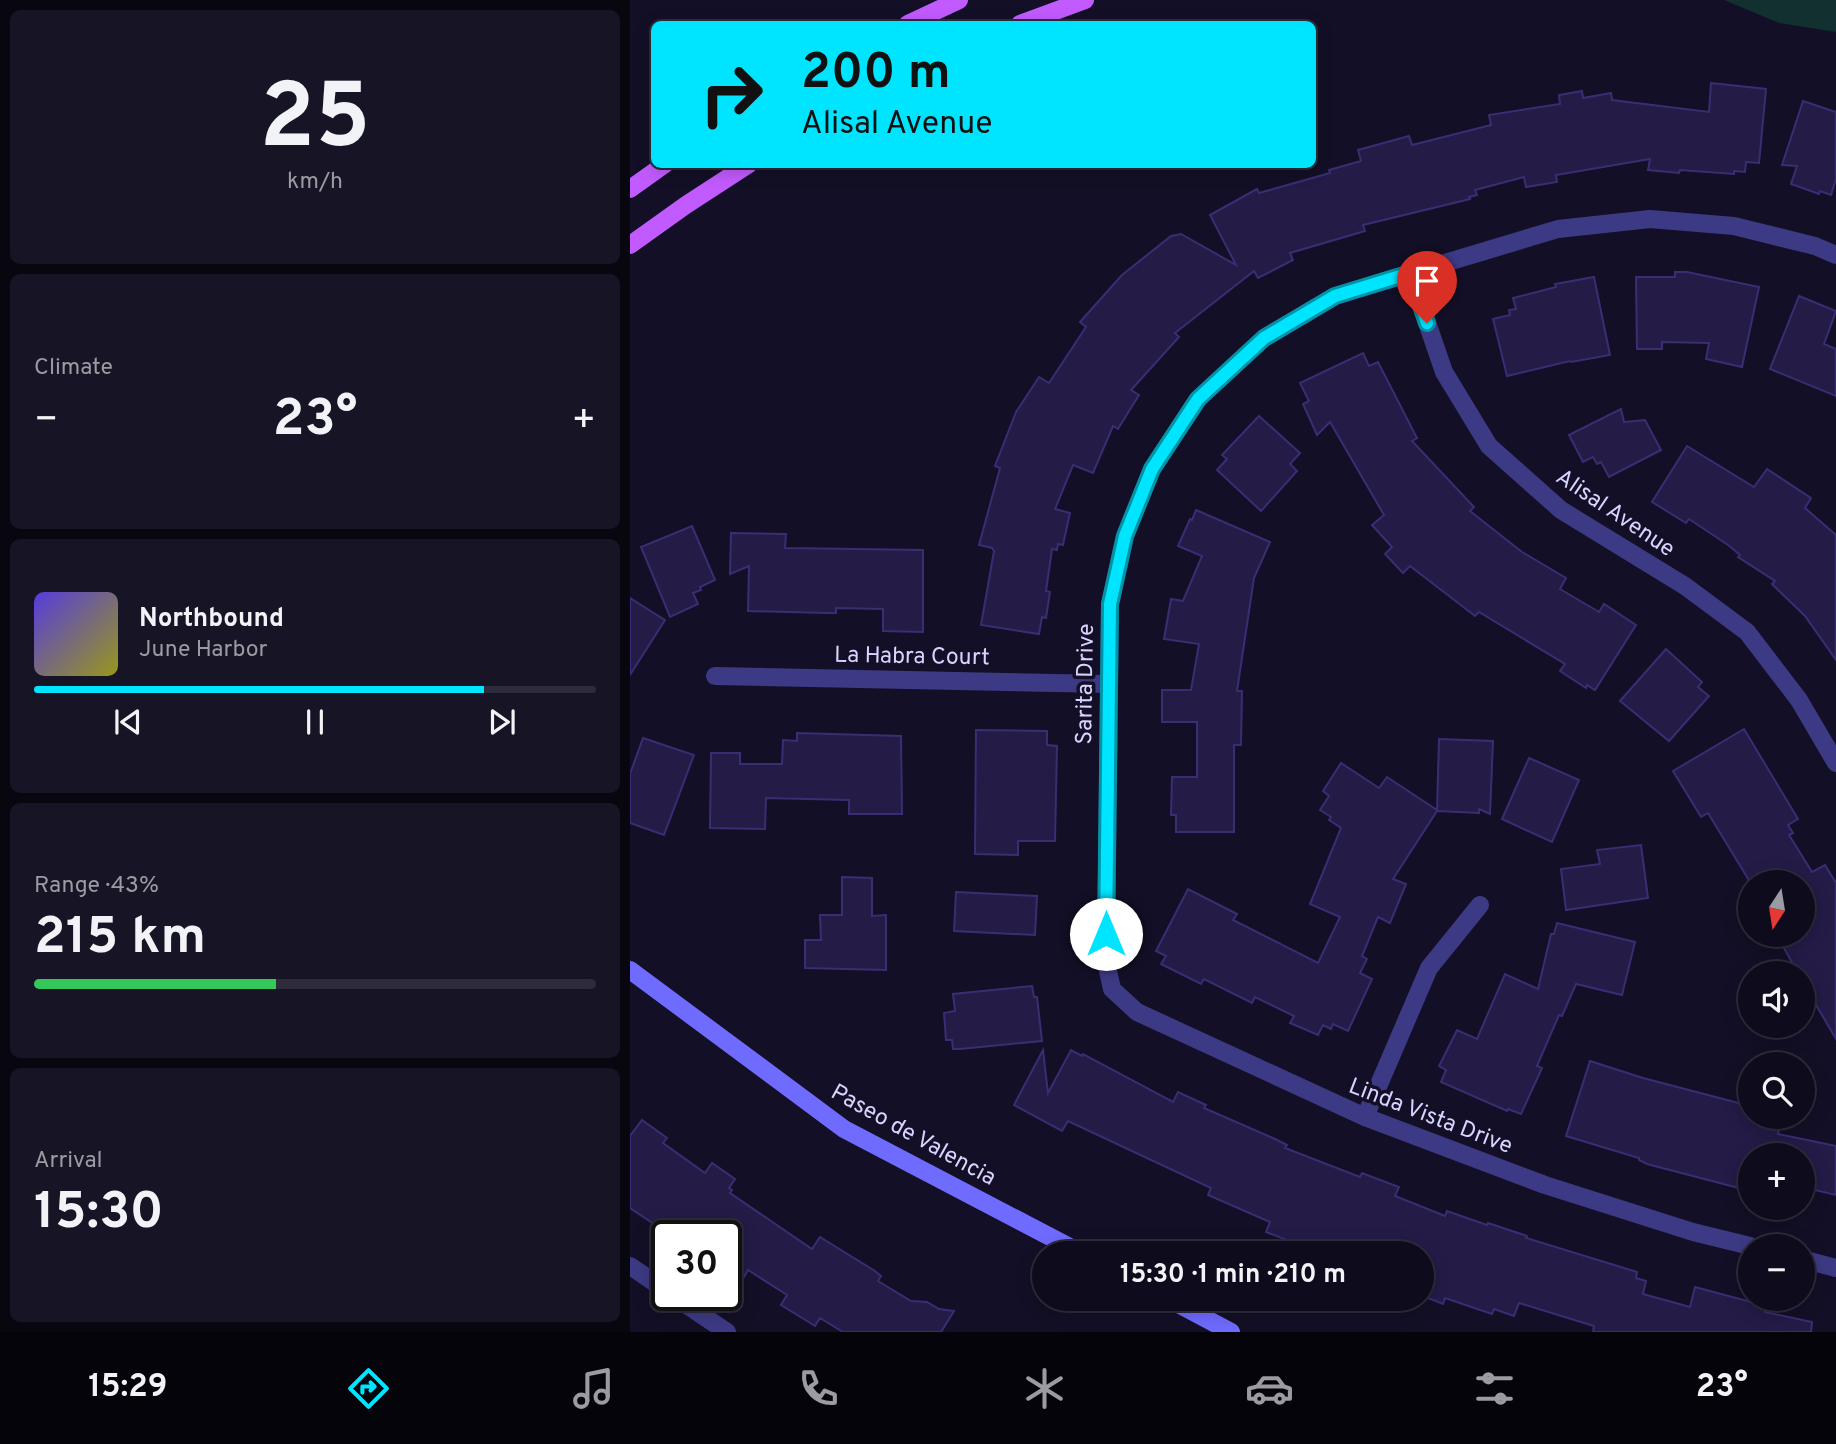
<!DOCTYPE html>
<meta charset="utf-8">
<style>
:root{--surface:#0e0b1c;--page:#171425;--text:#f1f3f6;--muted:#9b9ba3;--line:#2e2b3b;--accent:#00e5ff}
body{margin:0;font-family:Overpass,sans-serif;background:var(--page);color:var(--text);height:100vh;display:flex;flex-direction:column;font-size:26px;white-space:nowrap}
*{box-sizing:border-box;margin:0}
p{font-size:23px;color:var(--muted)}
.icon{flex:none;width:38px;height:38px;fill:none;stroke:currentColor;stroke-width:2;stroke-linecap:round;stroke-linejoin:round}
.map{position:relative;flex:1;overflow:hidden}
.panel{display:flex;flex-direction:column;gap:10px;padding:10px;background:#08060f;width:630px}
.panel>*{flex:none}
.top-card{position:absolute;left:21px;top:21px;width:665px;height:147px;border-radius:10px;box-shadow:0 4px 18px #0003,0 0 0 2px var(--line);background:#00e5ff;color:#111;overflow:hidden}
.needle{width:46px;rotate:192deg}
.fabs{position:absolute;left:1108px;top:870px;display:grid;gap:14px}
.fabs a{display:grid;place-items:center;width:77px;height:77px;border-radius:50%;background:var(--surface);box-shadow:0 4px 18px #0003,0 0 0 2px var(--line);font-size:35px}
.speed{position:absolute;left:21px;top:1220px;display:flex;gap:14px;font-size:35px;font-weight:700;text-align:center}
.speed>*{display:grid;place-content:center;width:91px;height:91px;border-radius:50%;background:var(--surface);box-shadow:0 4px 18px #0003,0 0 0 2px var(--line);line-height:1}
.speed .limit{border:4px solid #111;border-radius:10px;background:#fff;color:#111}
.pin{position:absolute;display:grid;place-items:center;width:60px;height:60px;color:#fff;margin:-72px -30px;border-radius:50% 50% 50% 0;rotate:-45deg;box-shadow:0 0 7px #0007}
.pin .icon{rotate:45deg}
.me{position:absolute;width:77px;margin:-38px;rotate:0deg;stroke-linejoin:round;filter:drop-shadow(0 0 5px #0008)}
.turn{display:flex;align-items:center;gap:24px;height:147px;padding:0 35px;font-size:32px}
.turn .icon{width:91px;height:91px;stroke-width:2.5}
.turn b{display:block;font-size:49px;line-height:60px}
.big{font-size:52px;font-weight:700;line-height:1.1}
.panel .widget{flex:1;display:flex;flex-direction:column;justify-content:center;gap:10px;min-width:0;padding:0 24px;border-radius:10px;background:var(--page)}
.panel .dial{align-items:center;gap:0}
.dial b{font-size:91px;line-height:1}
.song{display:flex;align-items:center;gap:21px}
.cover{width:84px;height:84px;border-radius:10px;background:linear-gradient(135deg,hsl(250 70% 55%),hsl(60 70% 35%))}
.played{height:7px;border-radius:4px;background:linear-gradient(90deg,var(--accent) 80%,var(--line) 80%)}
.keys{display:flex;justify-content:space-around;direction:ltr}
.heat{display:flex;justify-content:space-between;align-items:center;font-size:38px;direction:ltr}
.charge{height:10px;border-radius:5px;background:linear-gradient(90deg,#34c759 43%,var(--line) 0)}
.trip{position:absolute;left:402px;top:1241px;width:402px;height:70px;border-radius:35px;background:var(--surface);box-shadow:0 4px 18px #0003,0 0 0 2px var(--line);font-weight:700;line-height:70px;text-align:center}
.menu{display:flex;height:112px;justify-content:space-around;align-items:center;background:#06040b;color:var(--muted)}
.menu .icon{width:49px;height:49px}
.menu .current{color:var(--accent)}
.menu b{font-size:32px;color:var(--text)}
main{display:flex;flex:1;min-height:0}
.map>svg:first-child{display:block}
.green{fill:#12302f}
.building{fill:#241b47;stroke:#3b2d73;stroke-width:2}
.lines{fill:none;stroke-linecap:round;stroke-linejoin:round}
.minor{stroke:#3d3a85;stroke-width:18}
.tertiary{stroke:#3d3a85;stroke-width:18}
.secondary{stroke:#6f6bff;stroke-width:18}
.primary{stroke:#c25bff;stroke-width:18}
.route-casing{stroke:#0095a6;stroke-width:18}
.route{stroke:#00e5ff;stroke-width:12}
.labels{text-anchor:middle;stroke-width:7;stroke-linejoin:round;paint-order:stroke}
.street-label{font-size:23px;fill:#d9d4ff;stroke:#130f26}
</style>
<main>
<section class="panel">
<div class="widget dial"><b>25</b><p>km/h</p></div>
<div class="widget"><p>Climate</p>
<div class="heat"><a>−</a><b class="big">23°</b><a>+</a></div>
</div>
<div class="widget">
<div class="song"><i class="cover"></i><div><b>Northbound</b><p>June Harbor</p></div></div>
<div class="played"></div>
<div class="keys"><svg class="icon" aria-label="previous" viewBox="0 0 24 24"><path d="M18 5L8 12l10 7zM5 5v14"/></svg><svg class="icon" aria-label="pause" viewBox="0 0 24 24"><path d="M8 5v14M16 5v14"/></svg><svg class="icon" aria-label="next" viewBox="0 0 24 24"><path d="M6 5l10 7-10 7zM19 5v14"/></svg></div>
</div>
<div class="widget"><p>Range · 43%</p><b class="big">215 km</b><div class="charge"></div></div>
<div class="widget"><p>Arrival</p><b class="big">15:30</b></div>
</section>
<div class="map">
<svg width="1206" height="1332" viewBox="0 0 1206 1332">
<rect width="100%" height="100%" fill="#130f26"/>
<!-- green -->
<polygon class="green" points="1094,0 1206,0 1206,32 1149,23"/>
<!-- building -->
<g class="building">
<polygon points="1081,83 1136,89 1129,163 1116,162 1115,172 1104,171 1104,174 1050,170 1049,173 1018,170 1020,159 926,175 927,182 896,187 894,177 845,190 847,195 839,197 840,199 733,225 735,231 660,253 663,260 628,278 624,271 545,333 549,337 501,390 509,395 488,429 483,426 463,473 443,465 425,509 440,513 433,545 428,544 427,550 422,549 416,591 420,592 416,618 412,617 409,634 351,625 364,551 362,548 349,545 370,468 365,466 386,412 409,377 419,383 456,327 450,322 492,275 541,236 551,234 606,265 580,215 627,189 629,193 700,173 699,170 731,161 728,150 779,136 782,145 861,125 859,115 930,104 929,95 952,91 953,98 981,93 982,100 1079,112"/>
<polygon points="1173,101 1206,112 1206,179 1201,195 1190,191 1189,194 1161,184 1167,166 1152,165"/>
<polygon points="1045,272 1057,272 1129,287 1112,367 1076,359 1079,343 1032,342 1032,349 1007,349 1006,277 1045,277"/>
<polygon points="964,277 980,355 941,362 940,361 877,376 863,319 880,315 879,310 886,309 883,298 926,287 925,284"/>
<polygon points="1169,296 1206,311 1194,344 1206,349 1206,396 1140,369"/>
<polygon points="733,353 739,366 748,362 787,438 782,441 844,507 840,511 892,552 936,578 930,589 969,612 974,604 1006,625 965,690 957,685 956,688 930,671 935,664 849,612 845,616 780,566 773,573 755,554 762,547 742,525 754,515 700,422 687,435 673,404 679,401 670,383"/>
<polygon points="991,409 994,422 1015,420 1031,450 979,477 971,462 967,464 963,457 953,462 939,435"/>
<polygon points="629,416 670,453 660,464 667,471 631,511 587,470 597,459 592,455"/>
<polygon points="1057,446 1124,487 1137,469 1181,498 1175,508 1206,535 1206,660 1175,616 1142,584 1145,581 1108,557 1110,555 1098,545 1059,519 1056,523 1022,502"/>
<polygon points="566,510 640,542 624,578 607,691 612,691 611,745 604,745 604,832 546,832 546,815 541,815 542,777 567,777 567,722 532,722 532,690 561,690 569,644 534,639 541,599 553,601 572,556 548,546 560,519 562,520"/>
<polygon points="62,526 85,580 70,587 71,590 63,593 68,604 40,617 11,547"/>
<polygon points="101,533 156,534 155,548 293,550 293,632 253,631 253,609 206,608 206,613 195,613 118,611 119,566 100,574"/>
<polygon points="0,598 35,620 0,675"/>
<polygon points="1036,649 1072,682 1068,687 1079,696 1039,741 990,701"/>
<polygon points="1114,729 1168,819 1158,825 1163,833 1159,835 1182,872 1195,865 1206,883 1206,1039 1182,998 1172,1004 1172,973 1168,973 1146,934 1172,934 1172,882 1120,882 1078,813 1071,817 1043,771"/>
<polygon points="346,730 417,731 417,745 427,746 425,841 388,841 388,855 345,854"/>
<polygon points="167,733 271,736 272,814 219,814 219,800 136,798 135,829 80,828 81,753 110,753 110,764 152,764 153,740 167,741"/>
<polygon points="13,738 64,755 34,835 0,823 0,774"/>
<polygon points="809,739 863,741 860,814 849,809 849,813 807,811 763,879 776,884 760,923 748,917 732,956 737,959 730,973 742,979 718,1031 703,1024 701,1029 693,1025 688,1035 660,1023 664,1016 625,997 622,1003 574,979 571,984 531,964 536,956 526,951 558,889 607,914 603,920 688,963 710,917 680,904 711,828 699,820 701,817 690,810 699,796 693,791 711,763 749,788 757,777 807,810"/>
<polygon points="899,758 949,780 922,842 872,819"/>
<polygon points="1011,845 1018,898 936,910 931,869 970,864 967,850"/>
<polygon points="212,877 242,878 242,916 256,915 256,970 175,968 175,940 191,940 190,915 212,915"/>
<polygon points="326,892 407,896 405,935 324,931"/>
<polygon points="927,923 1005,942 992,995 946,984 932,1016 929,1015 907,1066 912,1068 891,1114 878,1109 877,1111 811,1082 816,1070 809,1066 827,1030 847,1039 875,974 908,989 921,934 924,934"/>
<polygon points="402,986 404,997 407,997 412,1041 330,1049 323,1049 322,1040 316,1040 314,1013 325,1011 323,994"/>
<polygon points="413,1050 418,1093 441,1050 452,1056 453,1054 543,1102 548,1092 576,1105 574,1108 645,1139 657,1145 655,1148 730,1177 732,1173 769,1187 765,1196 815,1216 817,1211 857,1225 858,1223 897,1236 896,1238 1007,1272 1006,1278 1016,1281 1013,1294 1060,1307 1065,1287 1136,1306 1135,1312 1182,1322 1181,1332 963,1332 964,1326 889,1303 884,1316 864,1309 862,1314 815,1298 813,1304 793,1296 793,1253 754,1253 734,1245 730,1253 725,1253 692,1241 688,1252 636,1232 640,1222 578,1195 581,1188 438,1121 432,1131 384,1105"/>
<polygon points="960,1061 1013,1078 1120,1106 1120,1116 1152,1116 1148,1134 1206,1146 1206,1195 1172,1187 1172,1155 1120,1155 1120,1191 1017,1164 1009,1160 1009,1158 936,1136"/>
<polygon points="12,1120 37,1138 33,1143 75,1173 82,1163 105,1179 99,1188 102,1190 100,1193 182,1249 190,1237 245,1271 251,1276 248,1281 281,1301 297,1302 309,1309 324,1311 311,1332 213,1332 190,1318 185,1326 151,1305 157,1295 118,1270 111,1282 96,1272 96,1236 59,1236 41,1223 36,1232 0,1208 0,1136"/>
</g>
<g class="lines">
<!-- minor -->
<g class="minor">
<polyline points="780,273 814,372 859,446 931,510 1055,586 1117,632 1169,700 1206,763"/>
<polyline points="85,676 478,684"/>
<polyline points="735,1117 799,968 850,905"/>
<polyline points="1120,1246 1063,1232 915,1185 735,1117 507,1012 482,989 476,962 480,604 495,536 522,469 568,399 634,338 705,296 928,229 1020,219 1104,226 1185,246 1206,255"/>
<polyline points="1172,1259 1206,1268"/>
</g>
<!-- tertiary -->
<g class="tertiary">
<polyline points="0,1266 37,1291"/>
<polyline points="42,1295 97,1332"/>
</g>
<!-- secondary -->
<g class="secondary">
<polyline points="0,970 214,1129 451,1253"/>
<polyline points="537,1298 601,1332"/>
</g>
<!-- primary -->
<g class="primary">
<polyline points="278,24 329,0"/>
<polyline points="390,24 455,0"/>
<polyline points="0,189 35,164"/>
<polyline points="0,245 56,205 119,164"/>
</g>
</g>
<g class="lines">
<defs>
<polyline id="route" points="476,934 480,604 495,536 522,469 568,399 634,338 705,296 780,273 797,323"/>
</defs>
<!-- route casing -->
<use href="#route" class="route-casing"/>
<!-- route -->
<use href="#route" class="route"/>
</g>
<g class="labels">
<!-- street labels -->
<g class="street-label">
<text transform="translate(986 512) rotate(34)" y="8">Alisal Avenue</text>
<text transform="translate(282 655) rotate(1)" y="8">La Habra Court</text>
<text transform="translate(454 684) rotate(-89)" y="8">Sarita Drive</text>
<text transform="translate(801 1115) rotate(21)" y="8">Linda Vista Drive</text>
<text transform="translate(284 1134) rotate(29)" y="8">Paseo de Valencia</text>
</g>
</g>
</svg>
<div class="fabs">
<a><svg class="needle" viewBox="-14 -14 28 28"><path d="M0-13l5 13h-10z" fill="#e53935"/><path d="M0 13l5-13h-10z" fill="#9b9ba3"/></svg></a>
<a><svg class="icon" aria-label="sound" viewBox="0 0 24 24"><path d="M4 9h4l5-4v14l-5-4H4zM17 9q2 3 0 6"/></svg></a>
<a><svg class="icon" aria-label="search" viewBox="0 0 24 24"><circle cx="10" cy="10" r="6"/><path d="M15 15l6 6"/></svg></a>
<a>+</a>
<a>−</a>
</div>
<div class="speed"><div class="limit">30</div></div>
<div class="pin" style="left:797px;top:323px;background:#d93025"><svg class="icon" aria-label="arrive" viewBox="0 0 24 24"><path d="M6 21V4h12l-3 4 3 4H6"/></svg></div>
<svg class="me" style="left:476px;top:934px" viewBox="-20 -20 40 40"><circle r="19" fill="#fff"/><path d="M0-13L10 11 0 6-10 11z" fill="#00e5ff"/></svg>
<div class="trip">15:30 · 1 min · 210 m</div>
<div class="top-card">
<div class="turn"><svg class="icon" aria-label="right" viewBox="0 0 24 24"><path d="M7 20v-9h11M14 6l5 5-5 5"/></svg><div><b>200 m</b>Alisal Avenue</div></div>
</div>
</div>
</main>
<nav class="menu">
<b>15:29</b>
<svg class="icon current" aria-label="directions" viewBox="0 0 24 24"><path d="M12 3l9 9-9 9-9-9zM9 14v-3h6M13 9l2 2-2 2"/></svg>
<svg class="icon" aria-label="music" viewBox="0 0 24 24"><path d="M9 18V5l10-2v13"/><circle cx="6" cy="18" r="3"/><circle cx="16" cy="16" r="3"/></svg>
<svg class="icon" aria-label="phone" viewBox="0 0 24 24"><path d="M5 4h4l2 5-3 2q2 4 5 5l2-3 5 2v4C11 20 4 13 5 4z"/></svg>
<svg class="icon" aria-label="climate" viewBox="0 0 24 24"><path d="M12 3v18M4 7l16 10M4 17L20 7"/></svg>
<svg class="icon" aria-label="car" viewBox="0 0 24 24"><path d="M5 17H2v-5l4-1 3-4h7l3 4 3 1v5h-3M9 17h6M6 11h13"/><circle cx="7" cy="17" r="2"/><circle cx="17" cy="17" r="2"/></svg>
<svg class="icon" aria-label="filters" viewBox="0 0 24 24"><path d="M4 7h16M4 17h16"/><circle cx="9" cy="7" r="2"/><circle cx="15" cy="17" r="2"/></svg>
<b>23°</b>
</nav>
